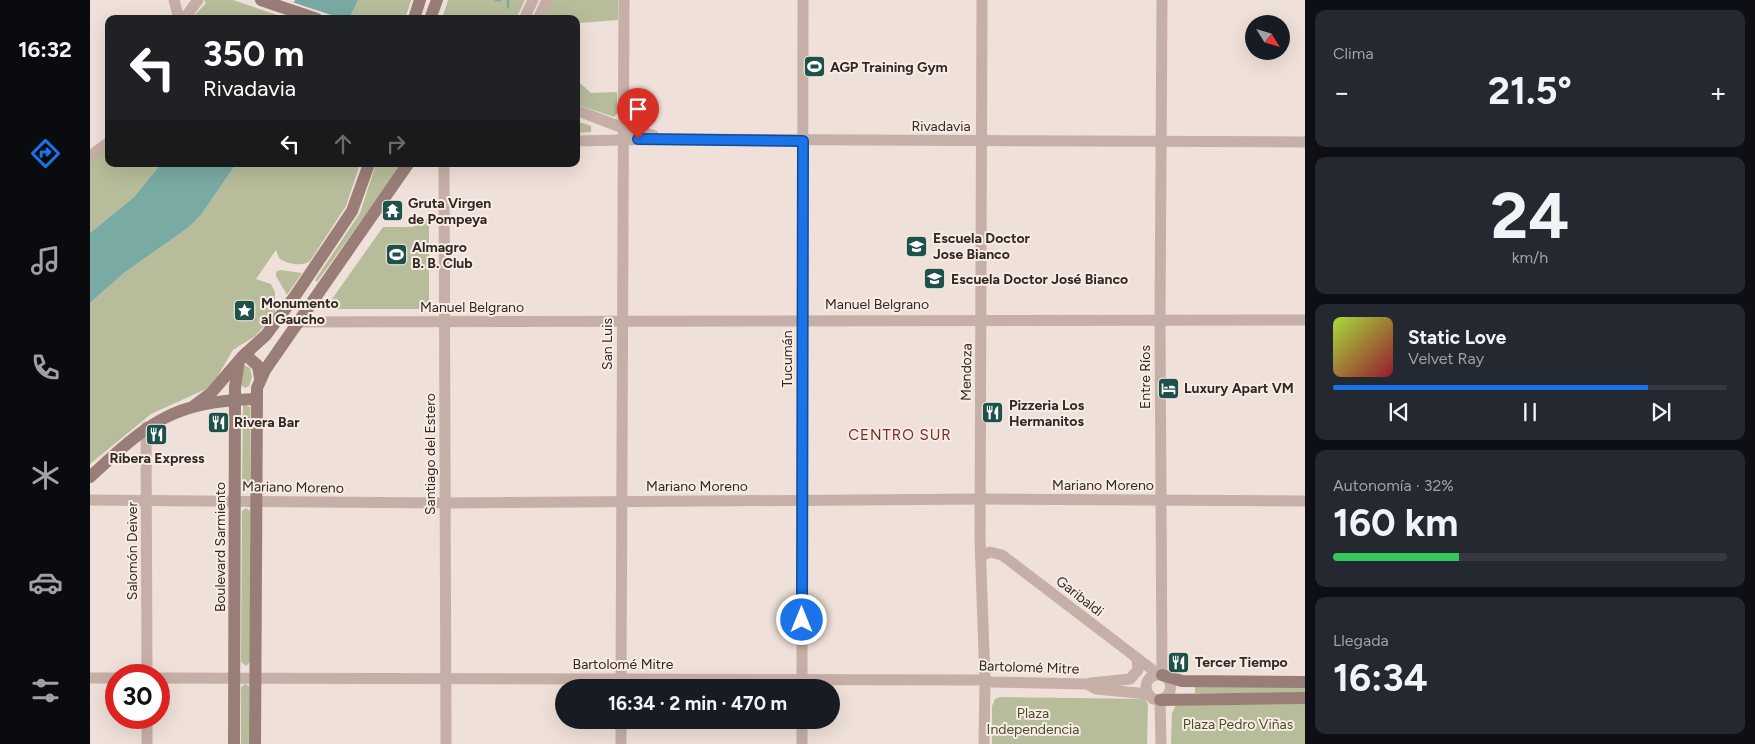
<!DOCTYPE html>
<html lang="es">
<meta charset="utf-8">
<style>
:root{--surface:#171b24;--page:#242831;--text:#f1f3f6;--muted:#9ea1a6;--line:#363941;--accent:#1a73e8}
body{margin:0;font-family:Figtree,sans-serif;background:var(--page);color:var(--text);height:100vh;display:flex;flex-direction:column;font-size:19px;white-space:nowrap}
*{box-sizing:border-box;margin:0}
p{font-size:16px;color:var(--muted)}
.icon{flex:none;width:28px;height:28px;fill:none;stroke:currentColor;stroke-width:2;stroke-linecap:round;stroke-linejoin:round}
.map{position:relative;flex:1;overflow:hidden}
.details{display:flex;flex-direction:column;gap:10px;padding:10px;background:#0d0f14;width:450px}
.details>*{flex:none}
.banner{position:absolute;left:15px;top:15px;width:475px;height:152px;border-radius:10px;box-shadow:0 5px 20px #0002;background:#202124;color:#fff;overflow:hidden}
.needle{width:32px;rotate:127deg}
.tools{position:absolute;left:1155px;top:15px;display:grid;gap:10px}
.tools a{display:grid;place-items:center;width:45px;height:45px;border-radius:50%;background:var(--surface);box-shadow:0 5px 20px #0002;font-size:25px}
.speed{position:absolute;left:15px;top:664px;display:flex;gap:10px;font-size:25px;font-weight:700;text-align:center}
.speed>*{display:grid;place-content:center;width:65px;height:65px;border-radius:50%;background:var(--surface);box-shadow:0 5px 20px #0002;line-height:1}
.speed .limit{border:8px solid #d22;background:#fff;color:#111}
.pin{position:absolute;display:grid;place-items:center;width:42px;height:42px;color:#fff;margin:-51px -21px;border-radius:50% 50% 50% 0;rotate:-45deg;box-shadow:0 0 5px #0007}
.pin .icon{rotate:45deg}
.me{position:absolute;width:55px;margin:-28px;rotate:0deg;stroke-linejoin:round;filter:drop-shadow(0 0 4px #0008)}
.turn{display:flex;align-items:center;gap:18px;height:105px;padding:0 15px;font-size:22px}
.turn .icon{width:65px;height:65px;stroke-width:2.5}
.turn b{display:block;font-size:35px;line-height:42px}
.lanes{display:flex;align-items:center;height:48px;padding:0 15px;background:#0003;justify-content:center;gap:25px;direction:ltr}
.lanes .off{opacity:.35}
.big{font-size:38px;font-weight:700;line-height:1.1}
.details .card{flex:1;display:flex;flex-direction:column;justify-content:center;gap:8px;min-width:0;padding:0 18px;border-radius:10px;background:var(--page)}
.details .dial{align-items:center;gap:0}
.dial b{font-size:65px;line-height:1}
.song{display:flex;align-items:center;gap:15px}
.cover{width:60px;height:60px;border-radius:8px;background:linear-gradient(135deg,hsl(80 70% 55%),hsl(350 70% 35%))}
.played{height:5px;border-radius:2px;background:linear-gradient(90deg,var(--accent) 80%,var(--line) 80%)}
.keys{display:flex;justify-content:space-around;direction:ltr}
.heat{display:flex;justify-content:space-between;align-items:center;font-size:28px;direction:ltr}
.charge{height:8px;border-radius:4px;background:linear-gradient(90deg,#34c759 32%,var(--line) 0)}
.trip{position:absolute;left:465px;top:679px;width:285px;height:50px;border-radius:25px;background:var(--surface);box-shadow:0 5px 20px #0002;font-weight:700;line-height:50px;text-align:center}
main{display:flex;flex:1;min-height:0}
.dock{display:flex;flex-direction:column;width:90px;justify-content:space-around;align-items:center;background:#090b0e;color:var(--muted)}
.dock .icon{width:35px;height:35px}
.dock .current{color:var(--accent)}
.dock b{font-size:22px;color:var(--text)}
.map>svg:first-child{display:block}
.green{fill:#b7bd9a}
.water{fill:#7aaaa4}
.pier{fill:#efe1d9}
.lines{fill:none;stroke-linecap:round;stroke-linejoin:round}
.stream{stroke:#7aaaa4;stroke-width:2.5}
.street{stroke:#c6afa6;stroke-width:11}
.secondary{stroke:#997e77;stroke-width:12}
.route-casing{stroke:#114b97;stroke-width:12}
.route{stroke:#1a73e8;stroke-width:9}
.labels{text-anchor:middle;stroke-width:4;stroke-linejoin:round;paint-order:stroke}
.poi-label{font-size:14px;font-weight:bold;fill:#322826;stroke:#f7ece4;text-anchor:start}
.street-label{font-size:14px;fill:#322826;stroke:#f7ece4}
.park-label{font-size:14px;fill:#484f2c;stroke:#f7ece4}
.neighbourhood-label{font-size:15px;letter-spacing:1px;fill:#7c2b25;stroke:#f7ece4}
</style>
<main>
<nav class="dock">
<b>16:32</b>
<svg class="icon current" aria-label="directions" viewBox="0 0 24 24"><path d="M12 3l9 9-9 9-9-9zM9 14v-3h6M13 9l2 2-2 2"/></svg>
<svg class="icon" aria-label="music" viewBox="0 0 24 24"><path d="M9 18V5l10-2v13"/><circle cx="6" cy="18" r="3"/><circle cx="16" cy="16" r="3"/></svg>
<svg class="icon" aria-label="phone" viewBox="0 0 24 24"><path d="M5 4h4l2 5-3 2q2 4 5 5l2-3 5 2v4C11 20 4 13 5 4z"/></svg>
<svg class="icon" aria-label="climate" viewBox="0 0 24 24"><path d="M12 3v18M4 7l16 10M4 17L20 7"/></svg>
<svg class="icon" aria-label="car" viewBox="0 0 24 24"><path d="M5 17H2v-5l4-1 3-4h7l3 4 3 1v5h-3M9 17h6M6 11h13"/><circle cx="7" cy="17" r="2"/><circle cx="17" cy="17" r="2"/></svg>
<svg class="icon" aria-label="filters" viewBox="0 0 24 24"><path d="M4 7h16M4 17h16"/><circle cx="9" cy="7" r="2"/><circle cx="15" cy="17" r="2"/></svg>
</nav>
<div class="map">
<svg width="1215" height="744" viewBox="0 0 1215 744">
<rect width="100%" height="100%" fill="#efe1d9"/>
<!-- green -->
<g class="green">
<polygon points="114,0 143,0 196,18 101,19 116,3"/>
<polygon points="268,0 321,0 315,19 259,19"/>
<polygon points="358,0 435,0 426,19 352,19"/>
<polygon points="462,0 528,0 528,20 490,23 490,83 501,93 527,92 527,113 524,117 486,104 486,19 453,19"/>
<polygon points="486,121 501,126 501,132 486,133"/>
<polygon points="19,148 19,164 71,164 44,197 0,233 0,161"/>
<path d="M146,164H270L256,206L220,261C212,267 196,264 189,258L186,250L166,279L181,284L185,292V314L165,336L143,350L127,377L116,389L61,414L0,464V303L34,273L99,227L111,215Z"/>
<polygon points="286,164 312,164 227,282 225,280 270,213"/>
<polygon points="323,219 339,219 339,309 242,309 237,306 293,227 323,227"/>
<polygon points="190,270 212,273 197,295 186,276 186,272"/>
<polygon points="154,365 160,368 162,377 159,386 155,388 151,385"/>
<polygon points="153,404 160,407 160,485 156,488 152,485"/>
<polygon points="156,508 160,511 160,662 156,666 151,662 152,511"/>
<polygon points="155,684 159,686 160,744 151,744 151,687"/>
<polygon points="1105,687 1215,687 1215,694 1105,693"/>
<polygon points="910,697 1055,699 1058,704 1057,744 902,744 902,706 905,699"/>
<polygon points="1215,704 1215,744 1081,744 1082,713 1086,705"/>
</g>
<!-- water -->
<g class="water">
<polygon points="205,0 268,0 259,19 195,19"/>
<polygon points="71,164 146,164 111,215 99,227 34,273 0,303 0,233 44,197"/>
</g>
<!-- pier -->
<polygon class="pier" points="202,2 253,19 200,19 194,17"/>
<g class="lines">
<!-- stream -->
<g class="stream">
<polyline points="406,0 410,0"/>
<polyline points="418,7 418,0"/>
</g>
<!-- street -->
<g class="street">
<polyline points="84,0 89,19"/>
<polyline points="892,0 890,540 895,681 894,744"/>
<polyline points="94,19 108,0"/>
<polyline points="434,19 443,0"/>
<polyline points="448,19 457,0"/>
<polyline points="486,110 533,128 563,135"/>
<polyline points="486,141 577,139 1215,142"/>
<polyline points="0,156 19,142"/>
<polyline points="354,164 356,744"/>
<polyline points="209,322 1215,320"/>
<polyline points="56,427 57,675"/>
<polyline points="0,500 355,503 890,499 1215,501"/>
<polyline points="891,556 900,552 912,555 1068,674"/>
<polyline points="0,678 26,678"/>
<polyline points="69,678 889,680 902,682 997,684 1006,689 1058,694 1063,699 1070,700"/>
<polyline points="1001,683 1040,679 1048,670 1047,659"/>
<polyline points="531,688 534,0"/>
<polyline points="712,688 713,0"/>
<path d="M1058,694C1053,683 1059,673 1072,675"/>
<polyline points="531,720 531,744"/>
<polyline points="57,744 57,718"/>
<polyline points="712,744 712,720"/>
<path d="M1071,744L1070,700C1083,695 1085,681 1072,675L1070,320L1072,0"/>
</g>
<!-- secondary -->
<g class="secondary">
<polyline points="171,0 227,19"/>
<polyline points="324,19 330,0"/>
<polyline points="340,19 347,0"/>
<polyline points="155,354 168,366 170,378"/>
<polyline points="105,405 121,393 153,356 176,335 205,296 262,211 279,164"/>
<path d="M0,477C58,423 83,401 166,399"/>
<polyline points="1072,675 1092,681 1215,682"/>
<polyline points="1070,700 1215,698"/>
<polyline points="144,744 145,387 149,361"/>
<polyline points="165,744 167,388 175,370 318,164"/>
</g>
</g>
<g class="lines">
<defs>
<polyline id="route" points="548,139 713,141 712,620"/>
</defs>
<!-- route casing -->
<use href="#route" class="route-casing"/>
<!-- route -->
<use href="#route" class="route"/>
</g>
<!-- icons -->
<defs>
<symbol id="stadium-square" viewBox="-11 -11 22 22"><rect x="-9" y="-9" width="18" height="18" rx="4" fill="#1f514c" stroke="#f7ece4"/><path d="M0-5a6.5 5 0 1 0 0 10a6.5 5 0 1 0 0-10ZM-3.5-1.8h7v3.6h-7Z" fill="#fff"/></symbol>
<symbol id="temple-square" viewBox="-11 -11 22 22"><rect x="-9" y="-9" width="18" height="18" rx="4" fill="#1f514c" stroke="#f7ece4"/><path d="M0-6L5-2H3V0L6.5 2.5H4V6H1.5V3h-3V6H-4V2.5H-6.5L-3 0V-2H-5Z" fill="#fff"/></symbol>
<symbol id="school-square" viewBox="-11 -11 22 22"><rect x="-9" y="-9" width="18" height="18" rx="4" fill="#1f514c" stroke="#f7ece4"/><path d="M0-5L7-2L0 1L-7-2ZM-4 1L0 2.5L4 1V4Q0 6-4 4Z" fill="#fff"/></symbol>
<symbol id="sight-square" viewBox="-11 -11 22 22"><rect x="-9" y="-9" width="18" height="18" rx="4" fill="#1f514c" stroke="#f7ece4"/><path d="M0-6L1.8-2.2L6-1.7L2.9 1.2L3.7 5.4L0 3.3L-3.7 5.4L-2.9 1.2L-6-1.7L-1.8-2.2Z" fill="#fff"/></symbol>
<symbol id="hotel-square" viewBox="-11 -11 22 22"><rect x="-9" y="-9" width="18" height="18" rx="4" fill="#1f514c" stroke="#f7ece4"/><path d="M-6-4.5h1.5V1H6V5H4.5V3h-9V5H-6ZM-4 0a1.8 1.8 0 1 1 3.6 0ZM.5 0V-2.5h3Q6-2.5 6 0Z" fill="#fff"/></symbol>
<symbol id="restaurant-square" viewBox="-11 -11 22 22"><rect x="-9" y="-9" width="18" height="18" rx="4" fill="#1f514c" stroke="#f7ece4"/><path d="M-5-6h1v4h1v-4h1v4h1v-4h1v5L-1.5 .5V6h-2V.5L-5-1ZM5-6V6H3V1.5H1.5Q1.5-4 5-6Z" fill="#fff"/></symbol>
</defs>
<g fill-rule="evenodd">
<use href="#stadium-square" x="712" y="54" width="25" height="25"/>
<use href="#temple-square" x="290" y="198" width="25" height="25"/>
<use href="#school-square" x="814" y="234" width="25" height="25"/>
<use href="#stadium-square" x="294" y="242" width="25" height="25"/>
<use href="#school-square" x="832" y="266" width="25" height="25"/>
<use href="#sight-square" x="142" y="298" width="25" height="25"/>
<use href="#hotel-square" x="1066" y="376" width="25" height="25"/>
<use href="#restaurant-square" x="890" y="400" width="25" height="25"/>
<use href="#restaurant-square" x="116" y="410" width="25" height="25"/>
<use href="#restaurant-square" x="54" y="422" width="25" height="25"/>
<use href="#restaurant-square" x="1076" y="650" width="25" height="25"/>
</g>
<g class="labels">
<!-- poi labels -->
<g class="poi-label">
<text x="740" y="72">AGP Training Gym</text>
<text x="318" y="208">Gruta Virgen<tspan x="318" dy="16">de Pompeya</tspan></text>
<text x="843" y="243">Escuela Doctor<tspan x="843" dy="16">Jose Bianco</tspan></text>
<text x="322" y="252">Almagro<tspan x="322" dy="16">B. B. Club</tspan></text>
<text x="861" y="284">Escuela Doctor José Bianco</text>
<text x="171" y="308">Monumento<tspan x="171" dy="16">al Gaucho</tspan></text>
<text x="1094" y="393">Luxury Apart VM</text>
<text x="919" y="410">Pizzeria Los<tspan x="919" dy="16">Hermanitos</tspan></text>
<text x="144" y="427">Rivera Bar</text>
<text x="67" y="463" text-anchor="middle">Ribera Express</text>
<text x="1105" y="667">Tercer Tiempo</text>
</g>
<!-- street labels -->
<g class="street-label">
<text x="851" y="131">Rivadavia</text>
<text x="787" y="309">Manuel Belgrano</text>
<text x="382" y="312">Manuel Belgrano</text>
<text transform="translate(517 344) rotate(-90)" y="5">San Luis</text>
<text transform="translate(697 359) rotate(-90)" y="5">Tucumán</text>
<text transform="translate(876 372) rotate(-89)" y="5">Mendoza</text>
<text transform="translate(1055 377) rotate(-90)" y="5">Entre Ríos</text>
<text transform="translate(340 454) rotate(-90)" y="5">Santiago del Estero</text>
<text x="1013" y="490">Mariano Moreno</text>
<text x="607" y="491">Mariano Moreno</text>
<text transform="translate(203 487) rotate(1)" y="5">Mariano Moreno</text>
<text transform="translate(130 547) rotate(-90)" y="5">Boulevard Sarmiento</text>
<text transform="translate(42 551) rotate(-90)" y="5">Salomón Deiver</text>
<text transform="translate(990 596) rotate(38)" y="5">Garibaldi</text>
<text x="533" y="669">Bartolomé Mitre</text>
<text transform="translate(939 667) rotate(2)" y="5">Bartolomé Mitre</text>
</g>
<!-- park labels -->
<g class="park-label">
<text x="943" y="718">Plaza<tspan x="943" dy="16">Independencia</tspan></text>
<text x="1148" y="729">Plaza Pedro Viñas</text>
</g>
<!-- neighbourhood labels -->
<g class="neighbourhood-label">
<text x="810" y="440">CENTRO SUR</text>
</g>
</g>
</svg>
<div class="tools">
<a><svg class="needle" viewBox="-14 -14 28 28"><path d="M0-13l5 13h-10z" fill="#e53935"/><path d="M0 13l5-13h-10z" fill="#9ea1a6"/></svg></a>
</div>
<div class="speed"><div class="limit">30</div></div>
<div class="pin" style="left:548px;top:139px;background:#d93025"><svg class="icon" aria-label="arrive" viewBox="0 0 24 24"><path d="M6 21V4h12l-3 4 3 4H6"/></svg></div>
<svg class="me" style="left:712px;top:620px" viewBox="-20 -20 40 40"><circle r="17" fill="#1a73e8" stroke="#fff" stroke-width="3"/><path d="M0-11L8 9 0 5-8 9z" fill="#fff"/></svg>
<div class="trip">16:34 · 2 min · 470 m</div>
<div class="banner">
<div class="turn"><svg class="icon" aria-label="left" viewBox="0 0 24 24"><path d="M17 20v-9H6M10 6l-5 5 5 5"/></svg><div><b>350 m</b>Rivadavia</div></div>
<div class="lanes"><svg class="icon" aria-label="left" viewBox="0 0 24 24"><path d="M17 20v-9H6M10 6l-5 5 5 5"/></svg><svg class="icon off" aria-label="ahead" viewBox="0 0 24 24"><path d="M12 20V5M6 11l6-6 6 6"/></svg><svg class="icon off" aria-label="right" viewBox="0 0 24 24"><path d="M7 20v-9h11M14 6l5 5-5 5"/></svg></div>
</div>
</div>
<section class="details">
<div class="card"><p>Clima</p>
<div class="heat"><a>−</a><b class="big">21.5°</b><a>+</a></div>
</div>
<div class="card dial"><b>24</b><p>km/h</p></div>
<div class="card">
<div class="song"><i class="cover"></i><div><b>Static Love</b><p>Velvet Ray</p></div></div>
<div class="played"></div>
<div class="keys"><svg class="icon" aria-label="previous" viewBox="0 0 24 24"><path d="M18 5L8 12l10 7zM5 5v14"/></svg><svg class="icon" aria-label="pause" viewBox="0 0 24 24"><path d="M8 5v14M16 5v14"/></svg><svg class="icon" aria-label="next" viewBox="0 0 24 24"><path d="M6 5l10 7-10 7zM19 5v14"/></svg></div>
</div>
<div class="card"><p>Autonomía · 32%</p><b class="big">160 km</b><div class="charge"></div></div>
<div class="card"><p>Llegada</p><b class="big">16:34</b></div>
</section>
</main>
